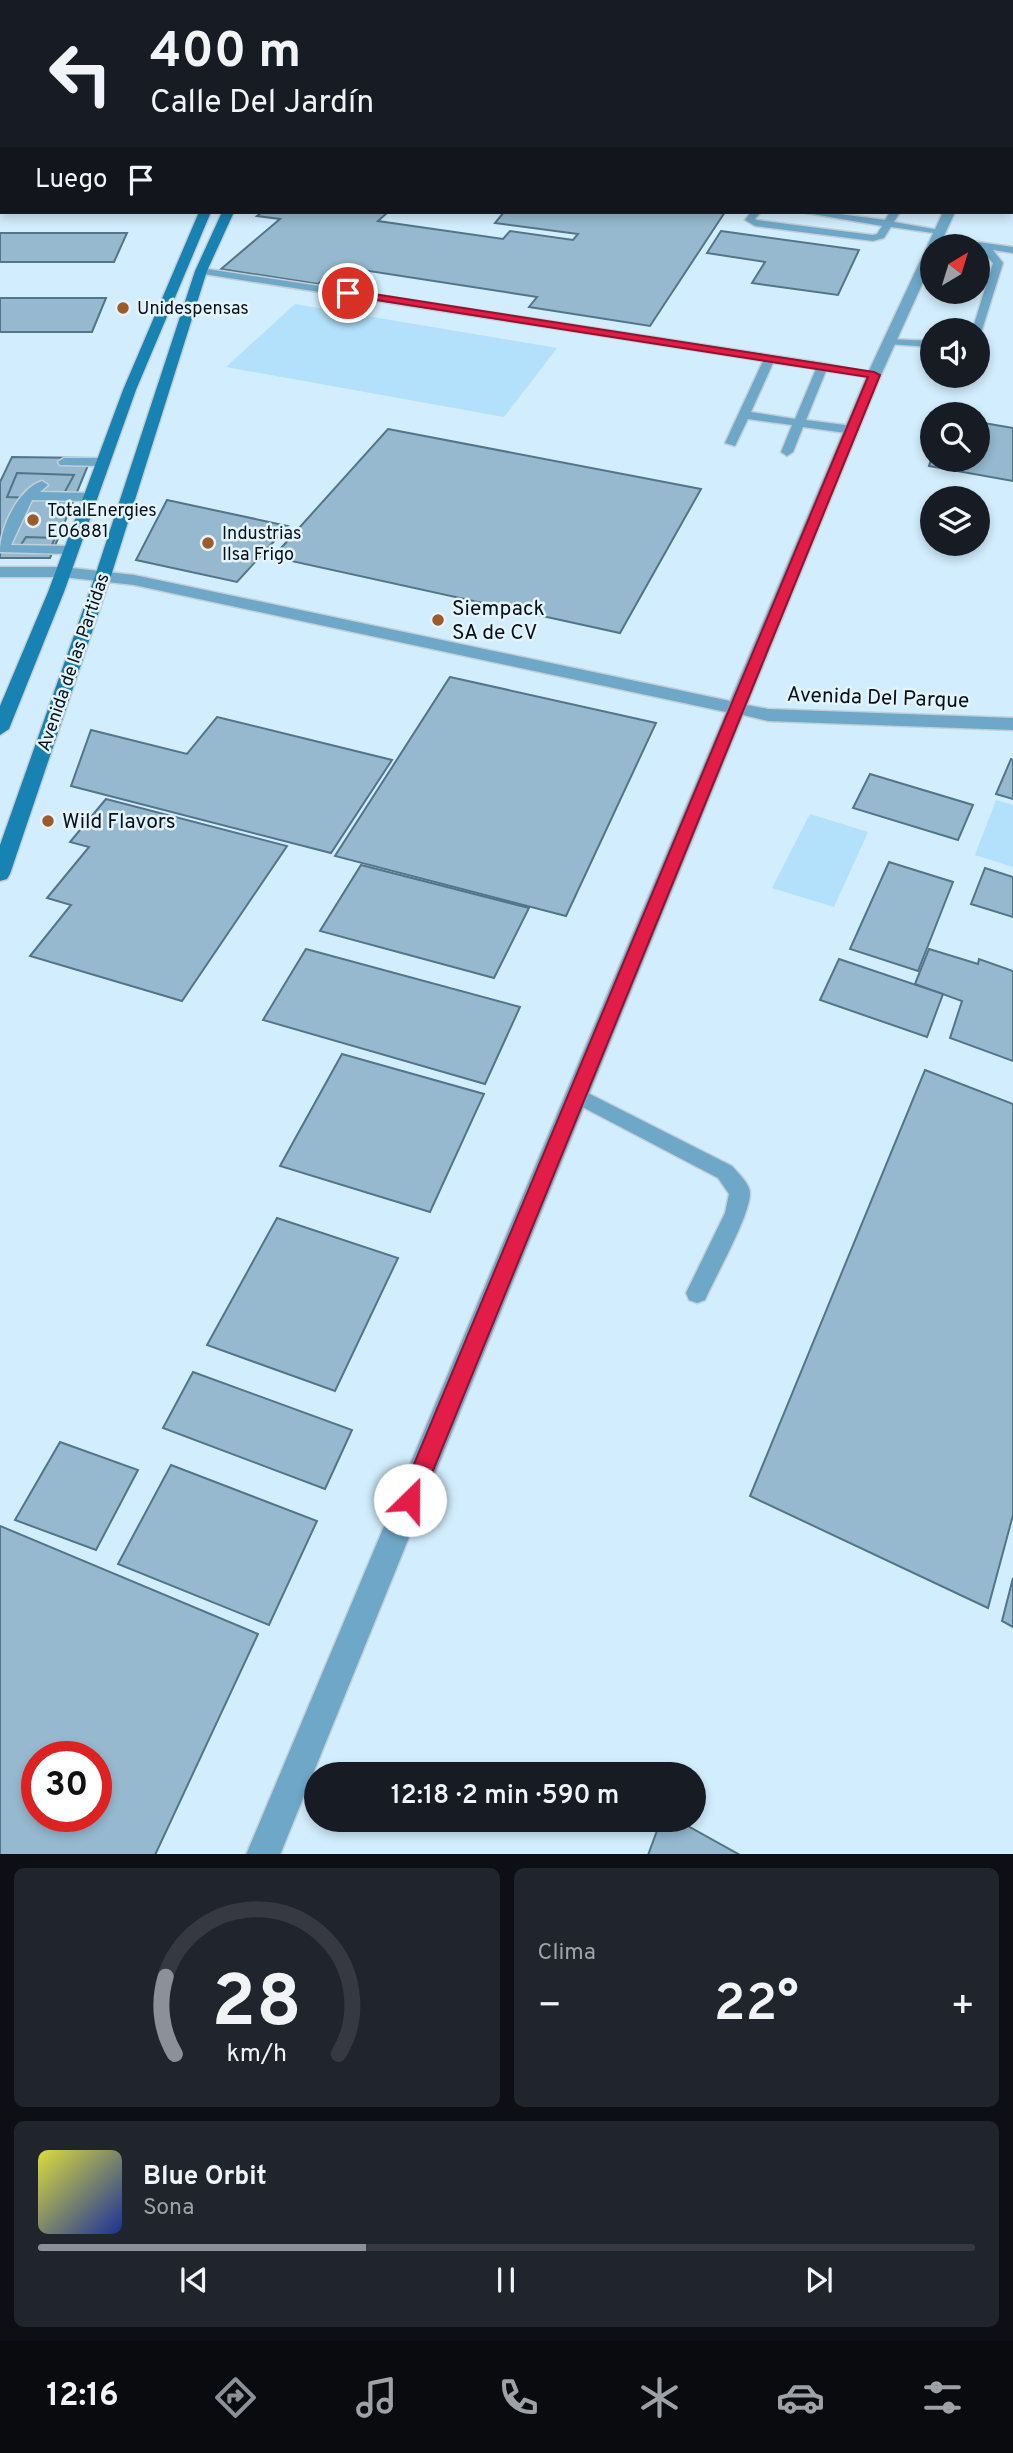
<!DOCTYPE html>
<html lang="es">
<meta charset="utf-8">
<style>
:root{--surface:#171b24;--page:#20242c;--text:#f1f3f6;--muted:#9ea1a6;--line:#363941;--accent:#8c9099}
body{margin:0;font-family:Overpass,sans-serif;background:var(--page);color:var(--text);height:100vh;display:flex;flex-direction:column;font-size:26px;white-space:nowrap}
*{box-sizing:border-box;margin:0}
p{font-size:23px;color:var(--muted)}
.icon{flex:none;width:38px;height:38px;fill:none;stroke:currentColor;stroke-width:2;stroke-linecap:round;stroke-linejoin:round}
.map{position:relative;height:1854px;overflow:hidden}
.drawer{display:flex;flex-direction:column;gap:14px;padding:14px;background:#0d0f14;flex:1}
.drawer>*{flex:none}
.guide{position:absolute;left:0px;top:0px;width:1013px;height:214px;box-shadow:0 4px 10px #0003;background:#171b24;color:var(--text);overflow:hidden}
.needle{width:46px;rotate:38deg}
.tools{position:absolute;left:920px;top:234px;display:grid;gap:14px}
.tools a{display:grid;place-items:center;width:70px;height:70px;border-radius:50%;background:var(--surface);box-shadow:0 4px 10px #0003;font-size:35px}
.speed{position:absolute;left:21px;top:1741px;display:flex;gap:14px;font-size:35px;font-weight:700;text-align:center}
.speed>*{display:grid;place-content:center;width:91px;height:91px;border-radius:50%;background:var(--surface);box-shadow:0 4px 10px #0003;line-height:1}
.speed .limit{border:10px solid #d22;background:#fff;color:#111}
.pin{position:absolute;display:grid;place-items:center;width:60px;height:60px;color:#fff;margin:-30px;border:4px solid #fff;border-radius:50%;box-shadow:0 2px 7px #0007}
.me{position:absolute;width:77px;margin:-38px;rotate:23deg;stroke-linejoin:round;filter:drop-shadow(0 0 5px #0008)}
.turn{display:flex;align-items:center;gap:24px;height:147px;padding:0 35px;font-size:32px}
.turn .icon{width:91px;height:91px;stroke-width:2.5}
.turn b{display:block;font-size:49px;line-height:60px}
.then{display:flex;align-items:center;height:66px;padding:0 35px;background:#0003;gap:14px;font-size:26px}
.big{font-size:52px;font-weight:600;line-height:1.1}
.drawer .tile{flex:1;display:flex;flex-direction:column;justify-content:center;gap:10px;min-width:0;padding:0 24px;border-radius:10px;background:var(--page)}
.drawer .dial{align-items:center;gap:0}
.dial svg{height:182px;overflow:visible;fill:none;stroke:var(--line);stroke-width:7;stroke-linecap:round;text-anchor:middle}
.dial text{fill:var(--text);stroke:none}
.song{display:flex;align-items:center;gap:21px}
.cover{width:84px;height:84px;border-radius:10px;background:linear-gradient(135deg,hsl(60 70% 55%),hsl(230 70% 35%))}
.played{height:7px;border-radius:4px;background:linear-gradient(90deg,var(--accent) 35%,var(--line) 35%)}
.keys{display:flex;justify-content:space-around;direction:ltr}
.heat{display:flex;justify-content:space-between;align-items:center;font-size:38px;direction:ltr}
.drawer .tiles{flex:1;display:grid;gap:14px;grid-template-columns:1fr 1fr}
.tile:last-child{grid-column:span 2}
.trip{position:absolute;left:304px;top:1762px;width:402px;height:70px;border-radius:35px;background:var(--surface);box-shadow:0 4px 10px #0003;font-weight:600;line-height:70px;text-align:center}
.menu{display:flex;height:112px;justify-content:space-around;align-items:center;background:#090b0e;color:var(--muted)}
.menu .icon{width:49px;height:49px}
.menu .on{color:var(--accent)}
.menu b{font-size:32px;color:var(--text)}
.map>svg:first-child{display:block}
.built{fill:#d2edfd;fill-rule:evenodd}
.green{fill:#b3e0fb}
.building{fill:#96b9cf;stroke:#537589;stroke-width:2;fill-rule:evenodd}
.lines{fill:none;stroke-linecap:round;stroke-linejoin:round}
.lane-casing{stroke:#c0cfd8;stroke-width:3}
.street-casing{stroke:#c0cfd8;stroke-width:3}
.secondary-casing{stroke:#c0cfd8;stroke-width:3}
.lane{fill:#6fa7c8;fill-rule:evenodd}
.street{fill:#6fa7c8;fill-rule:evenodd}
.secondary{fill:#1882b2;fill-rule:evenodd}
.route{fill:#e11d48;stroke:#92132f;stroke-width:2}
.poi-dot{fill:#9d5b29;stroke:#e4f3fc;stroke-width:2.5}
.labels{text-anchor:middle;stroke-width:5;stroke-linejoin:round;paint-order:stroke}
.far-poi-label{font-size:18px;fill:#051219;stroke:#e4f3fc;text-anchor:start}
.far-street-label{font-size:18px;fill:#051219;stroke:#e4f3fc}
.poi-label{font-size:21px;fill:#051219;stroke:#e4f3fc;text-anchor:start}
.street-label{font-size:21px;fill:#051219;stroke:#e4f3fc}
</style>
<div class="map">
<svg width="1013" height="1855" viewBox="0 0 1013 1855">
<rect width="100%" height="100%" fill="#e4f3fc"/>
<!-- built -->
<path class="built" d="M0,0H1013V1854L0,1855ZM2,2H1012V212H2ZM933,247H978V292H933ZM933,331H978V376H933ZM933,415H978V460H933ZM933,499H978V544H933ZM37,1757H96V1816H37ZM317,1774H695V1820H317Z"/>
<!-- green -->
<g class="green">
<polygon points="295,304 557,348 504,417 226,367"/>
<polygon points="996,800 1013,805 1013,867 975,855"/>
<polygon points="810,814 868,832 834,907 772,888"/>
</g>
<!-- building -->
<g class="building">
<polygon points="6,0 81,0 4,2"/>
<polygon points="103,0 258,0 101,2"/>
<polygon points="571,0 881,0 882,2 571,2"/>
<polygon points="262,212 388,212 378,221 503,239 510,231 573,240 578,234 495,223 504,212 725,212 650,326 529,307 537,297 337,266 318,284 221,269 280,219 257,216"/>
<polygon points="721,231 859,250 838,295 752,283 765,262 707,253"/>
<polygon points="0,233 127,233 114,262 0,262"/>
<polygon points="0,298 106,298 92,332 0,332"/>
<polygon points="978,422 1013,428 1013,481 929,466 933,453 933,460 978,460"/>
<polygon points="388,429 701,489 620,633 273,557"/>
<polygon points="12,457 91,458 50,558 0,558 0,482"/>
<polygon points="17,473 74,475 61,499 7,497"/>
<polygon points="167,500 288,526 237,582 136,560"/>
<polygon points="26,537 55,538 48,554 17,551"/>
<polygon points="450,677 656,723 566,916 335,856"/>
<polygon points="217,717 392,760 331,853 71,786 91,730 187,754"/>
<polygon points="1011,759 1013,760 1013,799 996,794"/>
<polygon points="870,774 973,805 958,840 853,808"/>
<polygon points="106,799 287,846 182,1001 30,956 71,905 47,898 89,847 70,842"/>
<polygon points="889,862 953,882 918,971 850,949"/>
<polygon points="361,865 529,908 494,978 320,931"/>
<polygon points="985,868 1013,877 1013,917 971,904"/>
<polygon points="306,949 520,1007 485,1084 263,1020"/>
<polygon points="929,949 978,964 979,959 1013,971 1013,1061 950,1038 962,1001 915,984"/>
<polygon points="839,959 943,994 927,1037 820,1000"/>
<polygon points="342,1054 484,1094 430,1212 280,1166"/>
<polygon points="925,1070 1013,1104 1013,1515 988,1608 750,1496"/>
<polygon points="277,1218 398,1258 335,1391 207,1345"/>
<polygon points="193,1372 352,1430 325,1489 163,1428"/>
<polygon points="60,1442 138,1470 96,1550 15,1520"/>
<polygon points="171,1465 317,1521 269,1625 118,1564"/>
<path d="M0,1526L258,1634L155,1855H0ZM37,1757H96V1816H37Z"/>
<polygon points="1013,1578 1013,1627 1002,1621"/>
<polygon points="661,1820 677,1820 740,1855 648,1855"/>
</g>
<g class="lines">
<defs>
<g id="lane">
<rect x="558" y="0" width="6" height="2"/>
<rect x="924" y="0" width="6" height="2"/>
<rect x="950" y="0" width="6" height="2"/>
<polygon points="978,0 985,0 977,2"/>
<rect x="1012" y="66" width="1" height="4"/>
<rect x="1012" y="101" width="1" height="4"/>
<polygon points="751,212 761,212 755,219 757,220 873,235 877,234 882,226 801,212 824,212 885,220 890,212 900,212 894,222 945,231 940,234 891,227 884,238 873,241 755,226 745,220"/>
<polygon points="936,236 1013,247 1013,253 993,250 1003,263 981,333 972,331 993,263 978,247 933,241 933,237"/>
<path d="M201,268L823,363L880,375L874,378L826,371L806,420L853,426L859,430L853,434L803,427L793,452L787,456L781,452L792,425L748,419L735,446L725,443L763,361L197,273L196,271ZM773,363L816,369L795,419L751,412Z"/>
<polygon points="890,339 933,341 933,347 886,344 886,340"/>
<polygon points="64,458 102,458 108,462 102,466 60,465 58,462"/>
<path d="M42,481L48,485L40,492L90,493L96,497L90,501L32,500L11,545L69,546L76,550L69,554L0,552C0,528 18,489 42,481Z"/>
<path d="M578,1088L732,1166C738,1173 750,1184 750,1193C750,1216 715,1277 705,1300L697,1303L689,1300L686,1293L725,1213L729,1194L718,1178L571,1101L568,1096L571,1091Z"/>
</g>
<g id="street">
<rect x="0" y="67" width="2" height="6"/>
<rect x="0" y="122" width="2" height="6"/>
<rect x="1012" y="134" width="1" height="6"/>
<polygon points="943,212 955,212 939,247 933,247 933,260 881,375 747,705 768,709 1013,718 1013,730 768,721 743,715 280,1855 246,1855 726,712 134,585 63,577 0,577 0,567 63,567 134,575 730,701 867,375"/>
</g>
<g id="secondary">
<polygon points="303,0 311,0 302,2"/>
<polygon points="199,212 211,212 136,390 64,592 9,729 0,735 0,706 48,592 123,390"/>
<polygon points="222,212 234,212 207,271 111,576 10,874 7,879 0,881 0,845 95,576 195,271"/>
</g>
</defs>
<!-- lane casing -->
<use href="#lane" class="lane-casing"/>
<!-- street casing -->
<use href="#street" class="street-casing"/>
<!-- secondary casing -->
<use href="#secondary" class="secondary-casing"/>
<!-- lane -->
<use href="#lane" class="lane"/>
<!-- street -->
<use href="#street" class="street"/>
<!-- secondary -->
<use href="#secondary" class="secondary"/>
</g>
<!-- route -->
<polygon class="route" points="348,290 874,372 880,375 421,1500 418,1508 410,1511 402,1508 399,1500 868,377 344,295 344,291"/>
<!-- markers -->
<g class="poi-dot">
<circle cx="123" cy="308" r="7"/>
<circle cx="33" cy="520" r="7"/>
<circle cx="208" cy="543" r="7"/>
<circle cx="438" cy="620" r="7"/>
<circle cx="48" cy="821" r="7"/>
</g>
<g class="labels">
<!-- far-poi labels -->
<g class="far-poi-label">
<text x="137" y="314">Unidespensas</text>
<text x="47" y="516">TotalEnergies<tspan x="47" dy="21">E06881</tspan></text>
<text x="222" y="539">Industrias<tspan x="222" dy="21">Ilsa Frigo</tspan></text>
</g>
<!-- far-street labels -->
<g class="far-street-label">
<text transform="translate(73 662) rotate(-71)" y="6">Avenida de las Partidas</text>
</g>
<!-- poi labels -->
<g class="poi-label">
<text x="452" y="615">Siempack<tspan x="452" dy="24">SA de CV</tspan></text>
<text x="62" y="828">Wild Flavors</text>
</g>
<!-- street labels -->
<g class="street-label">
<text transform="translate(878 697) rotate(2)" y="7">Avenida Del Parque</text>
</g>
</g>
</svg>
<div class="tools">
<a><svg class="needle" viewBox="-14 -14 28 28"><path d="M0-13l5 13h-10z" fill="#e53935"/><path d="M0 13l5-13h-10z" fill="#9ea1a6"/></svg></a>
<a><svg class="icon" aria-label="sound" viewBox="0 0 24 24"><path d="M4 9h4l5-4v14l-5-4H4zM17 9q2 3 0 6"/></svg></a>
<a><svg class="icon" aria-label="search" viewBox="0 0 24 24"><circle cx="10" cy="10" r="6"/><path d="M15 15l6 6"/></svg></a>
<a><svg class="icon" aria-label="layers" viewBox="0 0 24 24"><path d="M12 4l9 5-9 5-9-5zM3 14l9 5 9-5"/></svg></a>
</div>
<div class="speed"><div class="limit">30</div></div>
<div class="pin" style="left:348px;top:293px;background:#d93025"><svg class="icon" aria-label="arrive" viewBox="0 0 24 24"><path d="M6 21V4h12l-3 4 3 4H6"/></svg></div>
<svg class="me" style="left:410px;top:1500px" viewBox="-20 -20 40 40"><circle r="19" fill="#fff"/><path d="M0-13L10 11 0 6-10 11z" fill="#e11d48"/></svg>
<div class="trip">12:18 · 2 min · 590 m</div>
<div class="guide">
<div class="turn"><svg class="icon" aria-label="left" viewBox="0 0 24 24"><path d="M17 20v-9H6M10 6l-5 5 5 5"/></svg><div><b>400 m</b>Calle Del Jardín</div></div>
<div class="then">Luego<svg class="icon" aria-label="arrive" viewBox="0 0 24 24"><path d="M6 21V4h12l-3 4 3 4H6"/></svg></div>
</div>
</div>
<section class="drawer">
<div class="tiles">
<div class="tile dial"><svg viewBox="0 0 100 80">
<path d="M14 69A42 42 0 1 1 86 69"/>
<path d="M14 69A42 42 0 0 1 10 35" stroke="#8c9099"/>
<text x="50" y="56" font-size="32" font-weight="700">28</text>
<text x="50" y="72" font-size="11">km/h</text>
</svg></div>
<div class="tile"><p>Clima</p>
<div class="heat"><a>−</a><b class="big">22°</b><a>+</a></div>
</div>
<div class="tile">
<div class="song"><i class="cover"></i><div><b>Blue Orbit</b><p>Sona</p></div></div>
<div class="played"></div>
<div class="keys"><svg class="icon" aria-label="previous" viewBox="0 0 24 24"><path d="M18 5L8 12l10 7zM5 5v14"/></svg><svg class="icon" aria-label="pause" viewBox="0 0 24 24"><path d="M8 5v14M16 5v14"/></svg><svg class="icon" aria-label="next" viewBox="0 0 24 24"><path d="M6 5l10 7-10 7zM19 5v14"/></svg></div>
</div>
</div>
</section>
<nav class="menu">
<b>12:16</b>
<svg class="icon on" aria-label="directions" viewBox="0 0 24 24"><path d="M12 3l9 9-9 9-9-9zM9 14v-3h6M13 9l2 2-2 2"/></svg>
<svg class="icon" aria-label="music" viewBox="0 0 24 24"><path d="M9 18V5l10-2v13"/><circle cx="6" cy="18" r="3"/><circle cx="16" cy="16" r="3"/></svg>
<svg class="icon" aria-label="phone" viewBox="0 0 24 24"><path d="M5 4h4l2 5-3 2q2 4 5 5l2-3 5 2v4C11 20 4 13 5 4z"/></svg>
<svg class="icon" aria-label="climate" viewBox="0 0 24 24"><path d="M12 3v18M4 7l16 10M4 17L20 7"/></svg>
<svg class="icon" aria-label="car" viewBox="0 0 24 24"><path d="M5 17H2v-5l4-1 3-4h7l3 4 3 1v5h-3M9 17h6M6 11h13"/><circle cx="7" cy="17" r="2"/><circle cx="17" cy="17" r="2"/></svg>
<svg class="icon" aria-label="filters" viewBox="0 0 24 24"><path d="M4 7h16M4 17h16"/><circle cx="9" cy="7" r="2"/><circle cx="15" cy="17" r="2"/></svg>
</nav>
